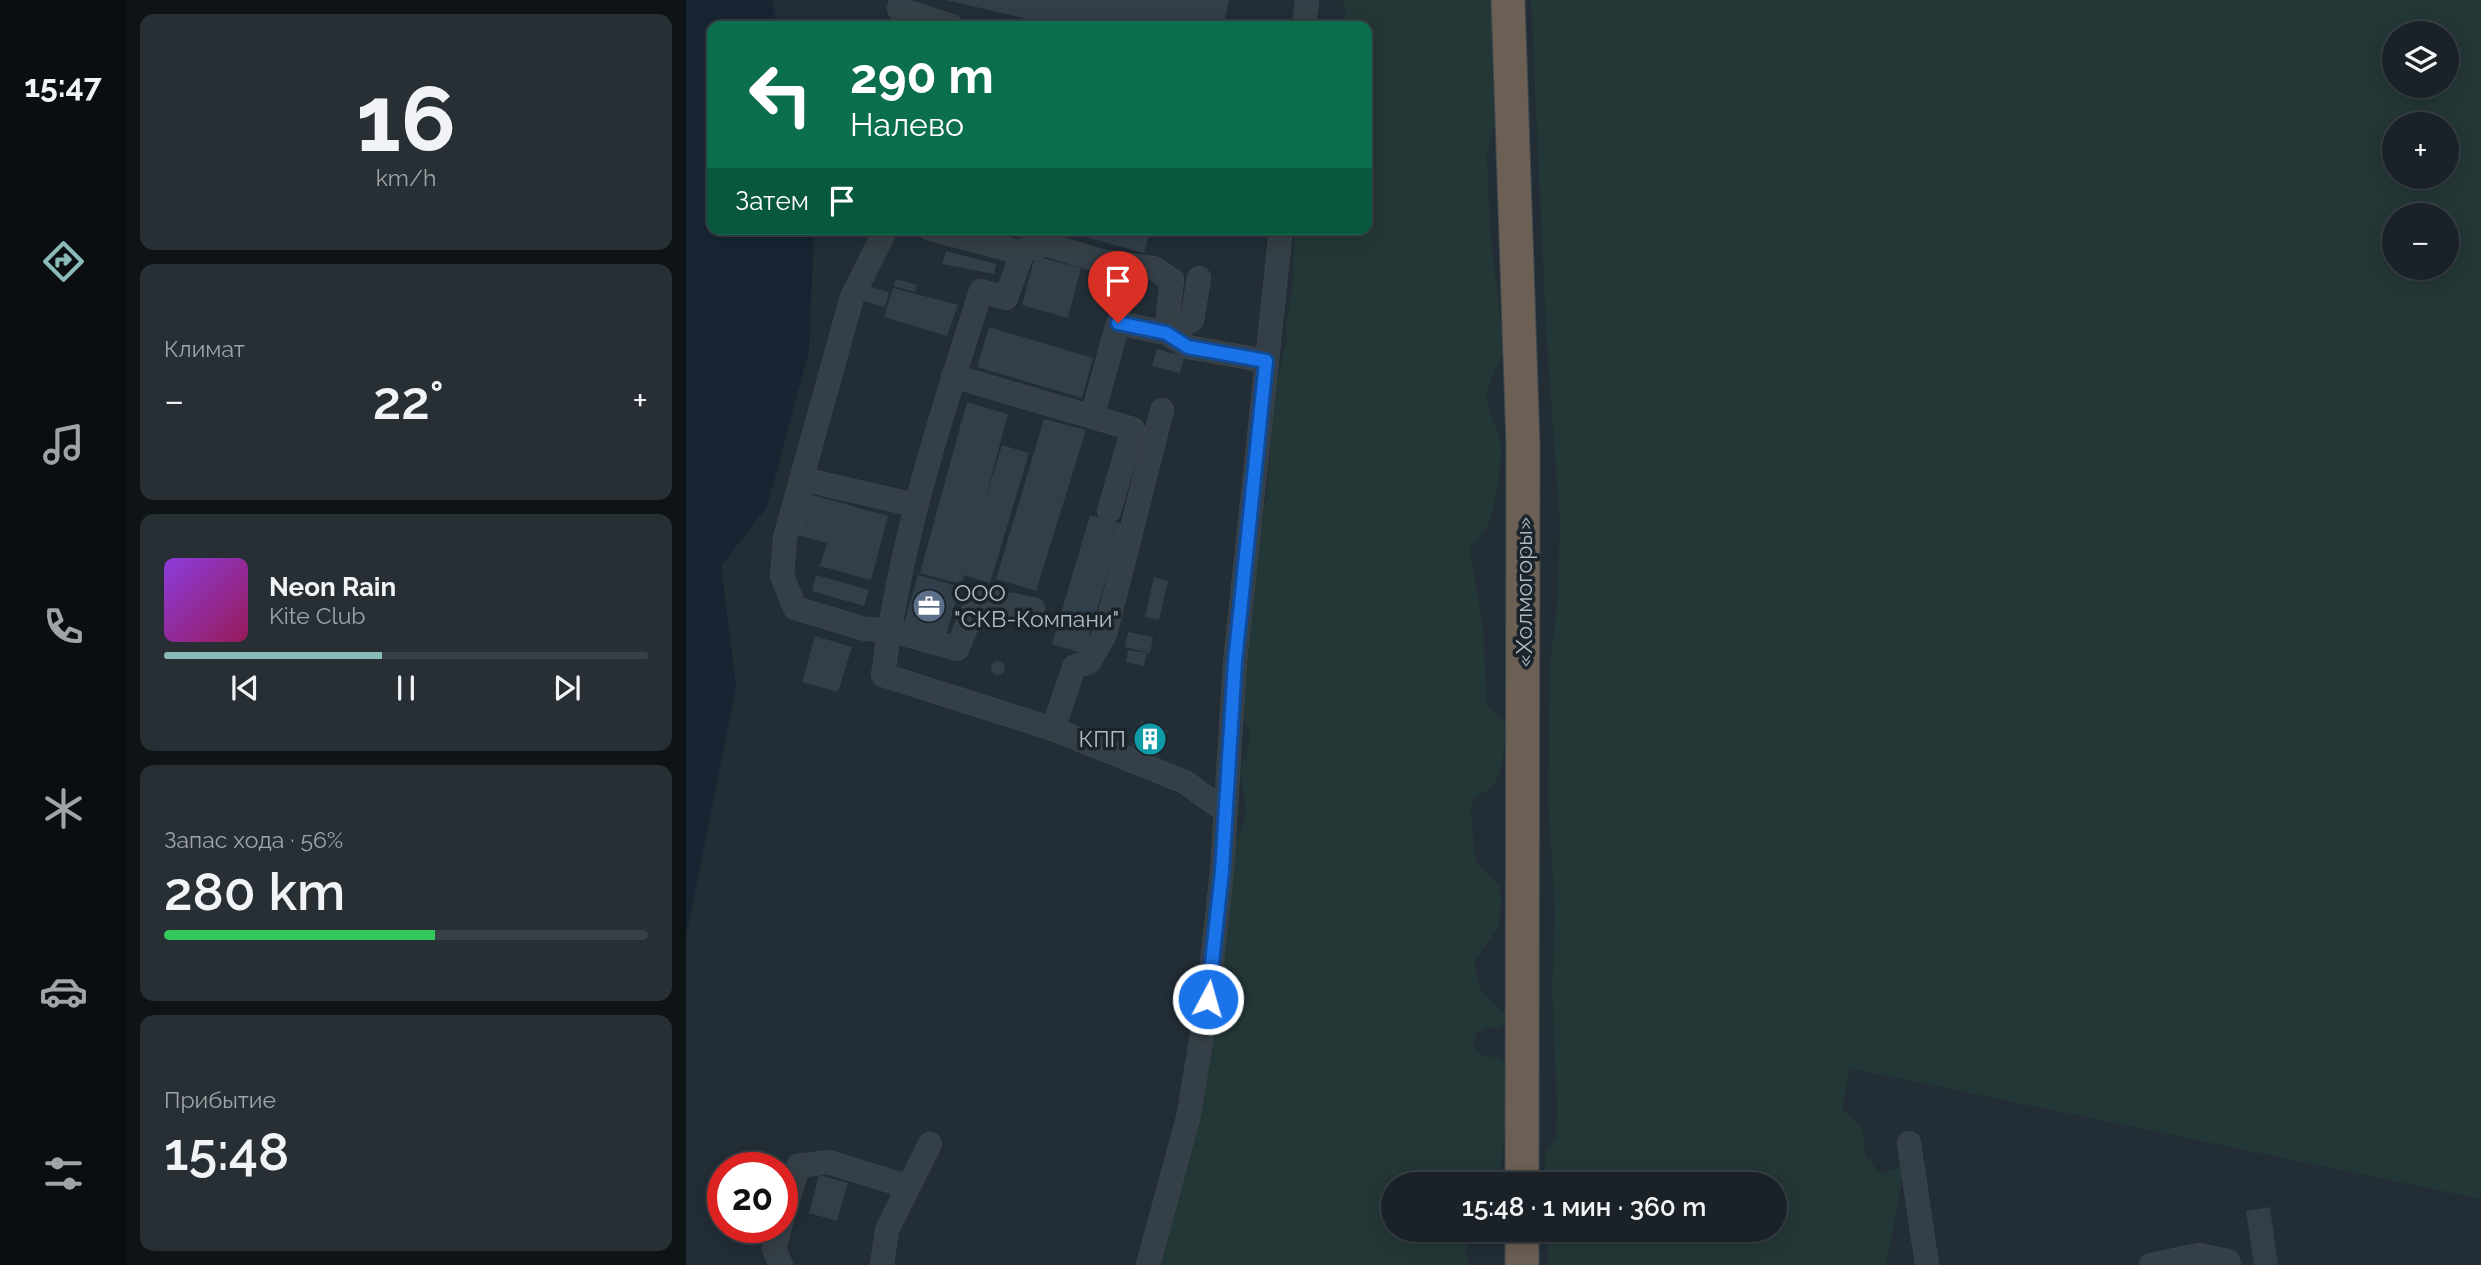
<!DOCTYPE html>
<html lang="ru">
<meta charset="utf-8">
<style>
:root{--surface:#1a2228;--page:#272f34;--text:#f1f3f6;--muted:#9fa4a8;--line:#383f45;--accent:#8bbbb9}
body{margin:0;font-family:Raleway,sans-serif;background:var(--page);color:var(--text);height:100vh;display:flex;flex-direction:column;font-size:26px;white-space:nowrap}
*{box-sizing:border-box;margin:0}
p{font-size:23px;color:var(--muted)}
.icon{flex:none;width:38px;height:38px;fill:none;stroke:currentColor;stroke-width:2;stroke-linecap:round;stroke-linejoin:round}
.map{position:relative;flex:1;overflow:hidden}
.side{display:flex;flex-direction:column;gap:14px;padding:14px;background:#0e1316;width:560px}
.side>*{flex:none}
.top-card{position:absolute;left:21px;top:21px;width:665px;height:214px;border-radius:14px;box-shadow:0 4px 18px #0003,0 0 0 2px var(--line);background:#0b6e4f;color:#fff;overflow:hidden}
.buttons{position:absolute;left:1696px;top:21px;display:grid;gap:14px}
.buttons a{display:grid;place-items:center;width:77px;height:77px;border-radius:50%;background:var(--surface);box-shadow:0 4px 18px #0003,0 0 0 2px var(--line);font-size:35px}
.speed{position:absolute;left:21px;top:1152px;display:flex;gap:14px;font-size:35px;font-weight:700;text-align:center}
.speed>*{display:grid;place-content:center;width:91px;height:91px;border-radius:50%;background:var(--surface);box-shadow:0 4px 18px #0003,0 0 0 2px var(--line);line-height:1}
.speed .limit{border:10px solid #d22;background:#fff;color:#111}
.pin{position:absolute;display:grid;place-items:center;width:60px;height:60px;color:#fff;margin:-72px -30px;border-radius:50% 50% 50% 0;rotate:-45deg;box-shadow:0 0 7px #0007}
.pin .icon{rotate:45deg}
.me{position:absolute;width:77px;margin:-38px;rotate:6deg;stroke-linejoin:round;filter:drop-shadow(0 0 5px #0008)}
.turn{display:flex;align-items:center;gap:24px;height:147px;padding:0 28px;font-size:32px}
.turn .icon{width:91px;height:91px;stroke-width:2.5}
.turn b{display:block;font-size:49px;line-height:60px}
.then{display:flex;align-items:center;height:66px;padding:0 28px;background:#0003;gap:14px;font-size:26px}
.big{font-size:52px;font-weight:600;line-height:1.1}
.side .widget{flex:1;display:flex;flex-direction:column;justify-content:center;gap:10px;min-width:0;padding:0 24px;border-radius:14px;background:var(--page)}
.side .dial{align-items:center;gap:0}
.dial b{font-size:91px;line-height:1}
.song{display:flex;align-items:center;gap:21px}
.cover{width:84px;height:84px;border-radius:10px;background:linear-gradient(135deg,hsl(270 70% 55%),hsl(330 70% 35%))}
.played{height:7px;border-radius:4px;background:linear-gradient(90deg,var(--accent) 45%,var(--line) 45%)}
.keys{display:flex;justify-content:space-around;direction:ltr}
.heat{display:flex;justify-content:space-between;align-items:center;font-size:38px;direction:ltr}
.charge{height:10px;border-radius:5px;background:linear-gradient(90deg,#34c759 56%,var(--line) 0)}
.trip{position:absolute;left:695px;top:1172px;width:406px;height:70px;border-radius:35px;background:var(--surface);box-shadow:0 4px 18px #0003,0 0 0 2px var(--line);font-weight:600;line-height:70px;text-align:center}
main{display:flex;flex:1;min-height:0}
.tab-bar{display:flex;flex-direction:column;width:126px;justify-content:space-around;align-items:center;background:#0a0e10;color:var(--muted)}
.tab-bar .icon{width:49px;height:49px}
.tab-bar .on{color:var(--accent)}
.tab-bar b{font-size:32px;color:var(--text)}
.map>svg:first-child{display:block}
.green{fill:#243737;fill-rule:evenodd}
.water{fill:#172533}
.building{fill:#313f4a}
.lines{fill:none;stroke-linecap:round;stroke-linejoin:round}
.minor-casing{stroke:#3f4850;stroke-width:24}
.highway-casing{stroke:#404a51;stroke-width:35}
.minor{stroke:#353f47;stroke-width:23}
.highway{stroke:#6c5f53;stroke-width:33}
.route-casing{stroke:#114b97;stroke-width:18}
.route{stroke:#1a73e8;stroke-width:12}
.labels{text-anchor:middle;stroke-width:7;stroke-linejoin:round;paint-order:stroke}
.street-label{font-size:23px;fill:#b0bac3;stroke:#1b242b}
.poi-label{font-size:23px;fill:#b0bac3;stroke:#1b242b;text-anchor:start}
</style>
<main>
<nav class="tab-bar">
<b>15:47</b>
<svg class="icon on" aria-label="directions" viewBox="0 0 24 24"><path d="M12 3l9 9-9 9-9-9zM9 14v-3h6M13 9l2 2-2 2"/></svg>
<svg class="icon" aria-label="music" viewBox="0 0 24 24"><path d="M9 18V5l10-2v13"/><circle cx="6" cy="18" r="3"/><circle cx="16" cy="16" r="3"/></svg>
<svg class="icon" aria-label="phone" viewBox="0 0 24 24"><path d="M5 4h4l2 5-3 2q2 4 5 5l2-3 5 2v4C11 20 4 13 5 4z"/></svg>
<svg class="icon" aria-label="climate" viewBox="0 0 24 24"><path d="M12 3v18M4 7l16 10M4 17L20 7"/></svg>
<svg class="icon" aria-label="car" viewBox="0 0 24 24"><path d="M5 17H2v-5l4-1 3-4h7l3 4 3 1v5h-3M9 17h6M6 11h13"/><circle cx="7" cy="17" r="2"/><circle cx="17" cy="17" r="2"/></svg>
<svg class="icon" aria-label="filters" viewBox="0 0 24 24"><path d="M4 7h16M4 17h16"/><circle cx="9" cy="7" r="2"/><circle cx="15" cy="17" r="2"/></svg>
</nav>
<section class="side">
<div class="widget dial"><b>16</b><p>km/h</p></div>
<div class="widget"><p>Климат</p>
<div class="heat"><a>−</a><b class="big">22°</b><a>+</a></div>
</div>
<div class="widget">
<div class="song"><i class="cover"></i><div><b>Neon Rain</b><p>Kite Club</p></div></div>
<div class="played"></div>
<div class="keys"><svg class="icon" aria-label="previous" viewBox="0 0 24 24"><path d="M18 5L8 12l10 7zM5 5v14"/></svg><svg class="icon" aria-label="pause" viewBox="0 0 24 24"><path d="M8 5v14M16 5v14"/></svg><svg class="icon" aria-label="next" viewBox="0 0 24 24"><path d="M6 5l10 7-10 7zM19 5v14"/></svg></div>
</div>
<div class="widget"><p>Запас хода · 56%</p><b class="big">280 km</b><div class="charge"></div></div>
<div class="widget"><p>Прибытие</p><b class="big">15:48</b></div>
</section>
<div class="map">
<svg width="1795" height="1265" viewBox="0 0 1795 1265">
<rect width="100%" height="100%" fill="#222d36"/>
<!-- green -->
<g class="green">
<path d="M656,0H805L808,127L801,155L804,230L817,343C817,363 802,377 801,398C801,414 811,423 814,438C818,458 810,510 800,528C796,535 788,542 784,549L797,626L801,707L813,715L822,727C815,755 821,786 788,797L785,810L788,852L792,865L813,885L815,899L813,926L789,961C793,999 798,992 822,1017L814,1029L801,1027L790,1033L787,1045L796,1057H811L825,1065L815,1170L800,1185H707V1230H783L780,1253L784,1265H468L546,847L557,826L560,811L554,767L560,757L564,735L557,715L559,664L570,555L581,494L589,387L601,340L600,324L606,291L609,229H681V26H657L660,12Z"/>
<path d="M845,0H1795V1199L1164,1068L1156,1108L1177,1130L1179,1155L1195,1174L1219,1165L1200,1265H862L860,1230H1088V1185H858L859,1154L870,1138L871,1108L866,991L869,912L862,802L864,664L871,607L874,525L860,329ZM1708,33H1760V86H1708ZM1708,124H1760V177H1708ZM1708,215H1760V268H1708Z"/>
</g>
<!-- water -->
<polygon class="water" points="0,0 86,0 91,26 26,26 26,229 128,229 123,351 81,507 35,566 50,688 0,936"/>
<!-- building -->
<g class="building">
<polygon points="260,0 543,0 537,26 371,26"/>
<polygon points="370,229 464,229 458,253"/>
<polygon points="260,251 310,264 308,274 256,264"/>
<polygon points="349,256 395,268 382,318 336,305"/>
<polygon points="210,279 231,285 229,292 208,286"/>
<polygon points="182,286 203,292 199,307 177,301"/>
<polygon points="207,288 272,305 261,336 198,317"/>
<polygon points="303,327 407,358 396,398 291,367"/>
<polygon points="471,349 498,357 494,373 466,366"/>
<polygon points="281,402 322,414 299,500 316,445 343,453 304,583 278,575 276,584 234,573"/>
<polygon points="358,419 400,430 350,591 310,579"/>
<polygon points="112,491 202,516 185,580 134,566 141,543 101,532"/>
<polygon points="404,515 436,524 398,654 366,644"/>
<polygon points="130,575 183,590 178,606 126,591"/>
<polygon points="232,575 274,587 259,640 217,628"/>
<polygon points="468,577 482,581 473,620 459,617"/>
<polygon points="442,632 467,637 464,653 439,647"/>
<polygon points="129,636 166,647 152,692 116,682"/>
<polygon points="442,650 461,653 458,666 440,662"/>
<circle cx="312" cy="668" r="7"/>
<polygon points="455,721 482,731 472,757 445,747"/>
<polygon points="133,1175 162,1183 151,1221 123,1213"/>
<polygon points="1584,1207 1592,1265 1568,1265 1560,1211"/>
</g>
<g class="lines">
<defs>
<g id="minor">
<polyline points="215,0 213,9 265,26"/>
<polyline points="618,26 621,0"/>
<polyline points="200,229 166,297 99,538 96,576 109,608 179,629 203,630 271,649 292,599 347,609"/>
<path d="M244,229L336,253L320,298L295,291C254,419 214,541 197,675L367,729L499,782L539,811"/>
<polyline points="332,252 360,244 414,261 467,268 486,280 480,333 502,347 580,361"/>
<polyline points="267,376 447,429 423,511"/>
<polyline points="406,417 432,323 480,333 506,320 513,278"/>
<polyline points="116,479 229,505"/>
<polyline points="367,729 388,667 403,662 419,634 476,410"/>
<polyline points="1223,1143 1241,1265"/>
<polyline points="96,1220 112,1166 142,1162 220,1186"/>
<polyline points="94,1227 88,1249 95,1265"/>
<polyline points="196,1265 201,1230 244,1144"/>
<polyline points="462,1265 502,1118 522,999 536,871 549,662 595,229"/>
<polyline points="1465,1265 1513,1255 1542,1261 1543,1265"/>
</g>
<g id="highway">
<polyline points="822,0 837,445 836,1185"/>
<polyline points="836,1265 836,1230"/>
</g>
</defs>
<!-- minor casing -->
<use href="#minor" class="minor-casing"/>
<!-- highway casing -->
<use href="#highway" class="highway-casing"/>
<!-- minor -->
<use href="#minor" class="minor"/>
<!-- highway -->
<use href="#highway" class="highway"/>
</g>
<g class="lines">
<defs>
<polyline id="route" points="432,323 480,333 502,347 580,361 549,662 536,871 522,999"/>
</defs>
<!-- route casing -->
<use href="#route" class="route-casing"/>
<!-- route -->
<use href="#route" class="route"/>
</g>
<!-- icons -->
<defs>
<symbol id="office-disc" viewBox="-11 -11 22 22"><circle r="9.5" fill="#5c6f8a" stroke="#1b242b"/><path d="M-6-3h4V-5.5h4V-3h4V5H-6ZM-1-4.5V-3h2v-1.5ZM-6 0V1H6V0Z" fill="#fff"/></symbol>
<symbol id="building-disc" viewBox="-11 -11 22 22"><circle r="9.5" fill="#0f9aa8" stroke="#1b242b"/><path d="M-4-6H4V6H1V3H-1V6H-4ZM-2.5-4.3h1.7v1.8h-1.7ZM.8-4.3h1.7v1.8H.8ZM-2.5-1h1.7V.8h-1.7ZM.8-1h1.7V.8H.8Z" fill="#fff"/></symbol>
</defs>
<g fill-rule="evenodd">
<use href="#office-disc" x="224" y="587" width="38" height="38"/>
<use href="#building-disc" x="445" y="720" width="38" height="38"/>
</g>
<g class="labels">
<!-- street labels -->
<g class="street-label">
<text transform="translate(838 592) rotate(-90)" y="8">«Холмогоры»</text>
</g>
<!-- poi labels -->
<g class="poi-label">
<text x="268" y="601">ООО<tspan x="268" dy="26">"СКВ-Компани"</tspan></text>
<text x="440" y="747" text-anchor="end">КПП</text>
</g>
</g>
</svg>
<div class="buttons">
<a><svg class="icon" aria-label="layers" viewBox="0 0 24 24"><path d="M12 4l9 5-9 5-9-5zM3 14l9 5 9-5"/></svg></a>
<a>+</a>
<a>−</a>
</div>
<div class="speed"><div class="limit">20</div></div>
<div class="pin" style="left:432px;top:323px;background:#d93025"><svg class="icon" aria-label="arrive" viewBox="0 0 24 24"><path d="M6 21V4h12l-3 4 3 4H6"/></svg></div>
<svg class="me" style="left:522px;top:999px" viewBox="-20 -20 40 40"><circle r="17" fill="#1a73e8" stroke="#fff" stroke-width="3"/><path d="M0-11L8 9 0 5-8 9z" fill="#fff"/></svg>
<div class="trip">15:48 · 1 мин · 360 m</div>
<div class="top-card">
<div class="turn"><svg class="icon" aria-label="left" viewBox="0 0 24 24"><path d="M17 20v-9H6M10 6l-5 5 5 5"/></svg><div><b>290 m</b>Налево</div></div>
<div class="then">Затем<svg class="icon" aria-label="arrive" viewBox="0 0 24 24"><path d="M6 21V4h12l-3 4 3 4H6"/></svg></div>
</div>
</div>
</main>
